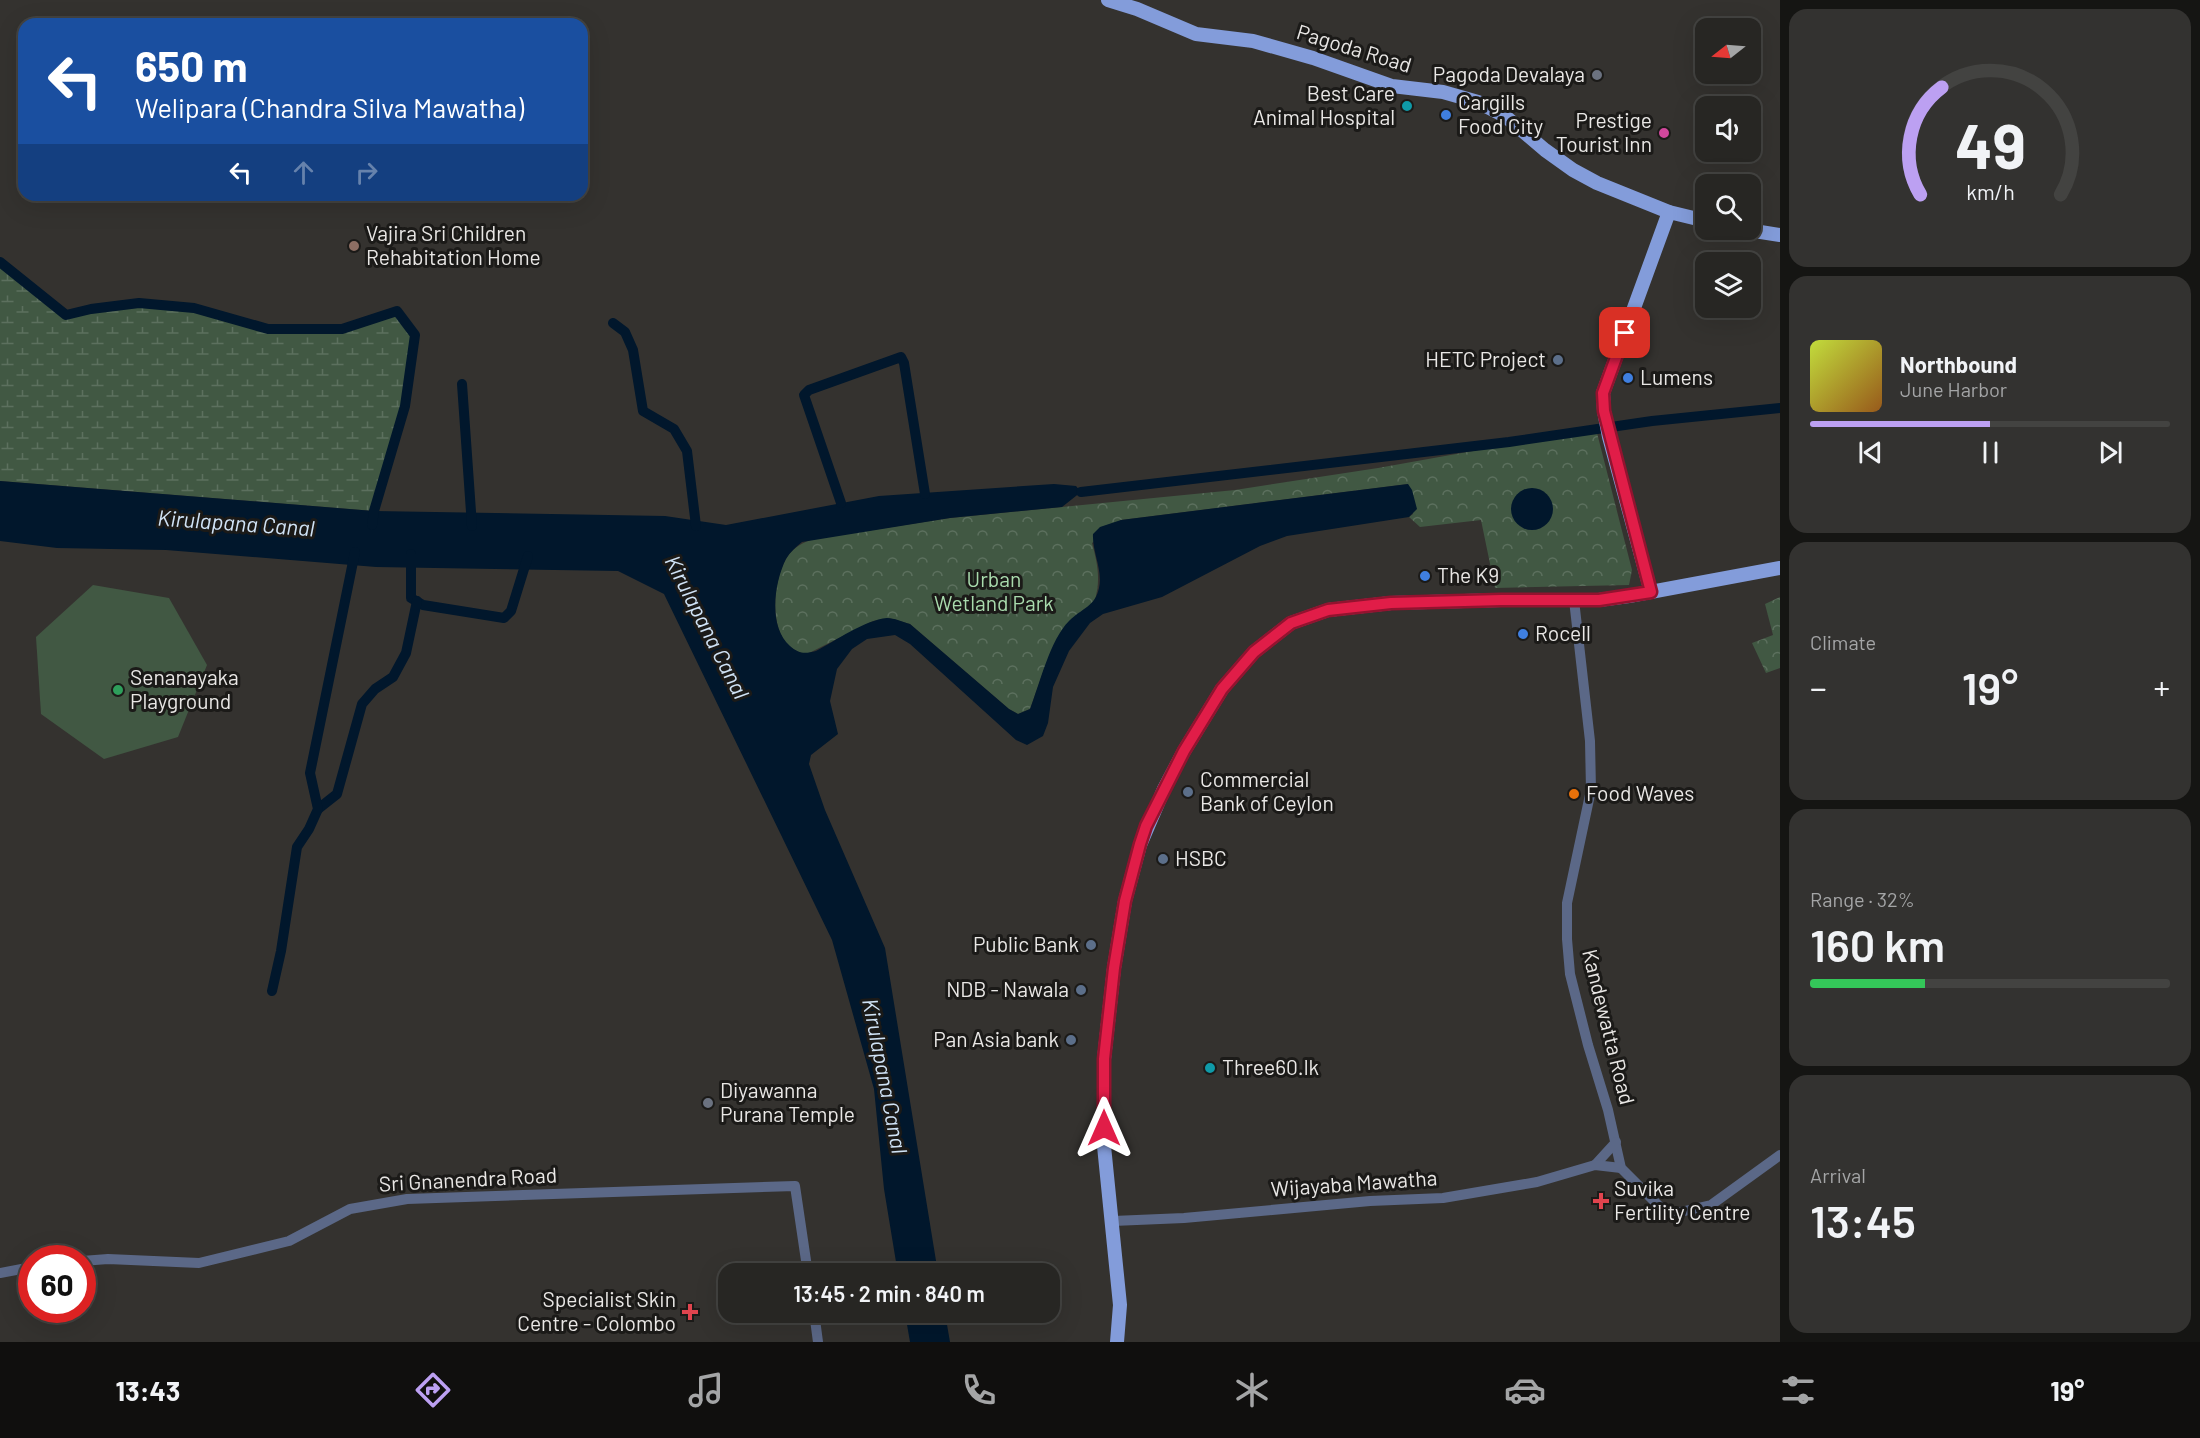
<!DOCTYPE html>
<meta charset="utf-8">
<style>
:root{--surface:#272623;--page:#333230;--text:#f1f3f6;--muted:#a4a5a6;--line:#434341;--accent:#bca0f2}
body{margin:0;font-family:Barlow,sans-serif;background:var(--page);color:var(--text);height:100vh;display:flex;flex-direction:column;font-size:22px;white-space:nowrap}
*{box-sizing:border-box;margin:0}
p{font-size:20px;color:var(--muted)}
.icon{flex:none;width:33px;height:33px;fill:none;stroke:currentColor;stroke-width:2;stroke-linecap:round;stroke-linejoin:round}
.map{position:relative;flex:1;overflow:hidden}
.panel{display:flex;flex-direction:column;gap:9px;padding:9px;background:#151513;width:420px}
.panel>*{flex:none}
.banner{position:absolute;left:18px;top:18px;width:570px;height:183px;border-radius:18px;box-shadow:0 6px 24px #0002,0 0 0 2px var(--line);background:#1a4fa0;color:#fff;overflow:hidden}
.needle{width:39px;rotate:253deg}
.controls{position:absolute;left:1695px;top:18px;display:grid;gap:12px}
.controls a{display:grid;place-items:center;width:66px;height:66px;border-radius:12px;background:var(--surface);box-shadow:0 6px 24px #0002,0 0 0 2px var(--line);font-size:30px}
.speed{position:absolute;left:18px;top:1245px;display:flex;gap:12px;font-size:30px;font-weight:700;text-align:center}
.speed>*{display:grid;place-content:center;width:78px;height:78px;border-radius:50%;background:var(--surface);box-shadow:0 6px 24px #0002,0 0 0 2px var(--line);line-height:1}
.speed .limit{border:9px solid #d22;background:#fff;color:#111}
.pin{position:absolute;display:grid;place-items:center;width:51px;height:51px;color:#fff;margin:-26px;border-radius:12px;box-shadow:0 3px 9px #0006}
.me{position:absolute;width:66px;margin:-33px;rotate:0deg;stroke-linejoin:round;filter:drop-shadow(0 0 4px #0008)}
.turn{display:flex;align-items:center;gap:21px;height:126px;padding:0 18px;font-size:27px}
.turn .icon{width:78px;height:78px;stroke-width:2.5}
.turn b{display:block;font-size:42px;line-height:51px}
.lanes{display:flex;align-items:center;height:57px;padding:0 18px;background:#0003;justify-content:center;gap:30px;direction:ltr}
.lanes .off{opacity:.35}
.big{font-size:45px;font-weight:600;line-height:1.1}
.panel .widget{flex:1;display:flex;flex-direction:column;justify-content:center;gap:9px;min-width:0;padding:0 21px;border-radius:18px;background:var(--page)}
.panel .dial{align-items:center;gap:0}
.dial svg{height:156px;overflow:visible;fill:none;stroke:var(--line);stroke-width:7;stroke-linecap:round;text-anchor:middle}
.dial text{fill:var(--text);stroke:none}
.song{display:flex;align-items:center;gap:18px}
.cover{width:72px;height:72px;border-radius:9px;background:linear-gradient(135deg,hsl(70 70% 55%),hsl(30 70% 35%))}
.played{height:6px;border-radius:3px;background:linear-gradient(90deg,var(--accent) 50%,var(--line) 50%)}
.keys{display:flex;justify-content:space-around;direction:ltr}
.heat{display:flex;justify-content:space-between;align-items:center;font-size:33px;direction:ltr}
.charge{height:9px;border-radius:4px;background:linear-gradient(90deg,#34c759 32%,var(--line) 0)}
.trip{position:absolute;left:718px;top:1263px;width:342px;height:60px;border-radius:18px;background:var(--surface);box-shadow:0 6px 24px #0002,0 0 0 2px var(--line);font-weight:600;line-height:60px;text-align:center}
.menu{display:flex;height:96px;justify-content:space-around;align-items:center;background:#100f0e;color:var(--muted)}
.menu .icon{width:42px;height:42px}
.menu .on{color:var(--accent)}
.menu b{font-size:27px;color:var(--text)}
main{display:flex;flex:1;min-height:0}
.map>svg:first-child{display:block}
.wetland{fill:url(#wetland-marsh)}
.park{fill:url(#park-crowns)}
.pitch{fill:#415843}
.water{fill:#01172c}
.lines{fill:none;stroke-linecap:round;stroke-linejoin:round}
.canal{stroke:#01172c;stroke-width:10}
.minor{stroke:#5b6887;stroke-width:10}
.major{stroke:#839cda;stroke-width:14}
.route-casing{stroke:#92132f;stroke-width:15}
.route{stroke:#e11d48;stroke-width:10}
.worship-dot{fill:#6b7280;stroke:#1b1a18;stroke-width:2}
.culture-dot{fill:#0f9aa8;stroke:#1b1a18;stroke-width:2}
.shop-dot{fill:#3f7fe0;stroke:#1b1a18;stroke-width:2}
.hotel-dot{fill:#d1479c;stroke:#1b1a18;stroke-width:2}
.education-dot{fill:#8d6e63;stroke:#1b1a18;stroke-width:2}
.service-dot{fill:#5c6f8a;stroke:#1b1a18;stroke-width:2}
.leisure-dot{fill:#2e9e5b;stroke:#1b1a18;stroke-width:2}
.food-dot{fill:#e8710a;stroke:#1b1a18;stroke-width:2}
.health-dot{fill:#e0444e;stroke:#1b1a18;stroke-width:2}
.labels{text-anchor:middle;stroke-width:6;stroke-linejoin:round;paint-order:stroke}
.street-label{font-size:21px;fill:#e9e7e5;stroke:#1b1a18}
.poi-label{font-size:21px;fill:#e9e7e5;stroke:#1b1a18;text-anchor:start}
.park-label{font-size:21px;fill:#a9dbad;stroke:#1b1a18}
.water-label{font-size:22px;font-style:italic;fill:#d0e3f6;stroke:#1b1a18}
</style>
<main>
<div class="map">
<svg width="1780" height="1342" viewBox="0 0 1780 1342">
<defs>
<pattern id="wetland-marsh" width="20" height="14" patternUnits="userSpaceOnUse" patternTransform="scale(1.5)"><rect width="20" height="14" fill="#415843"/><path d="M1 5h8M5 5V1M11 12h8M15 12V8" fill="none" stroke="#5c705e"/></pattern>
<pattern id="park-crowns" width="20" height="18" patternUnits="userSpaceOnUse" patternTransform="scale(1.5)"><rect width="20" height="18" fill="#415843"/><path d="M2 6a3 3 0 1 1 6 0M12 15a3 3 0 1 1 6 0" fill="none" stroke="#5c705e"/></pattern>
</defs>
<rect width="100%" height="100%" fill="#34322f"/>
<!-- wetland -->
<polygon class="wetland" points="0,262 66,315 91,309 139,303 194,308 268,329 342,329 397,311 415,335 405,406 374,511 0,481"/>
<!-- park -->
<g class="park">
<path d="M1596,429L1632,570L1629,585L1495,588L1481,520L1420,527L1409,517L1413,514L1408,484L1121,520L1092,543C1098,565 1101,581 1094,603C1053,627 1046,667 1030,709L1018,714L1009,709L910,624L889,618L873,621L807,654C766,649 771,583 787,557C794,547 803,542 814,539L950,518L1235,490L1378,468Z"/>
<polygon points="1780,597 1780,668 1766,673 1752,643 1773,635 1765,604"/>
</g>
<!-- pitch -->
<polygon class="pitch" points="93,585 169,598 207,665 178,737 104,759 41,714 36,637"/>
<!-- water -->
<g class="water">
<path d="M0,481L374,511L665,516L726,525L879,496L1054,484L1076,486L1081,492L1062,507L950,518L802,542C796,547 790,552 786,559C774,583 768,627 790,646C799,654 805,654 816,651C835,641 865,620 887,618C894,618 903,622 910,624L1009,709L1018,714L1030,709C1040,683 1050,640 1069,621C1082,608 1095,607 1099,588C1103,570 1092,552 1093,534L1100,527L1121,520L1408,484L1412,490L1417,509L1409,517L1287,536L1260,546L1162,597L1103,614L1090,623L1069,651L1053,687L1048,723L1043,736L1027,745L1016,740L910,644L895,635L867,639L852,649L837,669L830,701L838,734L811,755L809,764L825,810L885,948L938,1273L898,1274L884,1189L874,1089L832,940L664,594L618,571L376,567L166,550L57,548L0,541Z"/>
<circle cx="1532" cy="509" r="21"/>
<polygon points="905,1313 945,1313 950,1342 910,1342"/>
</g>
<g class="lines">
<!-- canal -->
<g class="canal">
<polyline points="0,262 66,315 91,309 139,303 194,308 268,329 342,329 397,311 415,335 405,406 374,511 372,525"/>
<polyline points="613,323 625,332 633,350 643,411 674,429 687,451 696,526"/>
<polyline points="462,384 472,526"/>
<polyline points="1081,492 1509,442 1652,421 1780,408"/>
<polyline points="841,503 804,395 809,390 901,357 904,363 925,494"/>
<polyline points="411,554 411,598 423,605 504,618 511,611 528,556"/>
<polyline points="318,809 337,794 362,704 375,689 393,677 406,653 417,601"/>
<polyline points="272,991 281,951 297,847 309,829 318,809 310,773 355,552"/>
</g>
<!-- minor -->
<g class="minor">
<polyline points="1574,600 1590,741 1591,790 1567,903 1567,939 1570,974 1588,1045 1608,1110 1621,1168 1663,1210 1676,1213 1711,1205 1780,1155"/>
<polyline points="1595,1165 1616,1142"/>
<polyline points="1113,1221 1184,1218 1370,1201 1443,1198 1537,1182 1595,1165 1621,1168"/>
<polyline points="82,1261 108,1259 199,1263 289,1241 350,1209 407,1199 795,1186 808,1274"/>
<polyline points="0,1273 32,1267"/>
<polyline points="814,1312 818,1342"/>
</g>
<!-- major -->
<g class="major">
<polyline points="1108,0 1137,9 1196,34 1253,41 1313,58 1392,86 1443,92 1478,102 1505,116 1545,150 1573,170 1597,183 1669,212 1706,221"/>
<polyline points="1748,230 1780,235"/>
<polyline points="1651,592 1609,437 1604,411 1603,393 1669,212"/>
<polyline points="1117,1342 1120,1305 1104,1146 1104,1059 1114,968 1125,901 1140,845 1164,789 1184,751 1222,689 1254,652 1291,623 1328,610 1391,603 1501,600 1599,600 1629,596 1780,568"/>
</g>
</g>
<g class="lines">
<defs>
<polyline id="route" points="1104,1128 1104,1059 1114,968 1125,901 1140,844 1146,826 1184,751 1222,689 1254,652 1291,623 1328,610 1391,603 1501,600 1599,600 1651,592 1604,411 1603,393 1625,333"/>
</defs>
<!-- route casing -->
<use href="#route" class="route-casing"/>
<!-- route -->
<use href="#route" class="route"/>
</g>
<!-- markers -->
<g class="worship-dot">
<circle cx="1597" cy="75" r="6"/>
<circle cx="708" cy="1103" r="6"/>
</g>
<g class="culture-dot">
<circle cx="1407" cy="106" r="6"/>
<circle cx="1210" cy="1068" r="6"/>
</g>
<g class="shop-dot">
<circle cx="1446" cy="115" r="6"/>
<circle cx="1628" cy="378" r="6"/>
<circle cx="1425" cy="576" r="6"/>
<circle cx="1523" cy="634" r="6"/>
</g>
<circle class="hotel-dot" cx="1664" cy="133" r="6"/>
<circle class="education-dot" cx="354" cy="246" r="6"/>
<g class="service-dot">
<circle cx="1558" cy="360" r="6"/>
<circle cx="1188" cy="792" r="6"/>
<circle cx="1163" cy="859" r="6"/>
<circle cx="1091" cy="945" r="6"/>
<circle cx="1081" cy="990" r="6"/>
<circle cx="1071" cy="1040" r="6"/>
</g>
<circle class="leisure-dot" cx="118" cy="690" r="6"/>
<circle class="food-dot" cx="1574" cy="794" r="6"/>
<g class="health-dot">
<path d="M1598 1192h6v6h6v6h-6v6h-6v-6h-6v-6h6z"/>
<path d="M687 1303h6v6h6v6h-6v6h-6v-6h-6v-6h6z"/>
</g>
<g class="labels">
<!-- street labels -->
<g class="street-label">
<text transform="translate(1354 49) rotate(17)" y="7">Pagoda Road</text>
<text transform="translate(1608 1027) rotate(76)" y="7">Kandewatta Road</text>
<text transform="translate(468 1180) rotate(-3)" y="7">Sri Gnanendra Road</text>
<text transform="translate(1354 1184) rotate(-4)" y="7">Wijayaba Mawatha</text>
</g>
<!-- poi labels -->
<g class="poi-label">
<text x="1585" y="82" text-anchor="end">Pagoda Devalaya</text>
<text x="1395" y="101" text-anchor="end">Best Care<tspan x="1395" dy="24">Animal Hospital</tspan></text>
<text x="1458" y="110">Cargills<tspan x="1458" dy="24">Food City</tspan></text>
<text x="1652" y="128" text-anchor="end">Prestige<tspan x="1652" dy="24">Tourist Inn</tspan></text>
<text x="366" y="241">Vajira Sri Children<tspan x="366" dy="24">Rehabitation Home</tspan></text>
<text x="1546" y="367" text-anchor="end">HETC Project</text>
<text x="1640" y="385">Lumens</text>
<text x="1437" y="583">The K9</text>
<text x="1535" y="641">Rocell</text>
<text x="130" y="685">Senanayaka<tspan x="130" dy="24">Playground</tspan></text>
<text x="1200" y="787">Commercial<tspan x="1200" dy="24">Bank of Ceylon</tspan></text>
<text x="1586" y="801">Food Waves</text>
<text x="1175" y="866">HSBC</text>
<text x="1079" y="952" text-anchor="end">Public Bank</text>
<text x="1069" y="997" text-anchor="end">NDB - Nawala</text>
<text x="1059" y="1047" text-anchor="end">Pan Asia bank</text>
<text x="1222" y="1075">Three60.lk</text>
<text x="720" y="1098">Diyawanna<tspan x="720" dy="24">Purana Temple</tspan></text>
<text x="1614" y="1196">Suvika<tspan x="1614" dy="24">Fertility Centre</tspan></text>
<text x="676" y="1307" text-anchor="end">Specialist Skin<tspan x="676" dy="24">Centre - Colombo</tspan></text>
</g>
<!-- park labels -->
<g class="park-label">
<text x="994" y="587">Urban<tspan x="994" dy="24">Wetland Park</tspan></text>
</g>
<!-- water labels -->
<g class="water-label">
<text transform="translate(236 523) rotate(4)" y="8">Kirulapana Canal</text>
<text transform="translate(707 627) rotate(63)" y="8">Kirulapana Canal</text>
<text transform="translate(885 1076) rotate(79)" y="8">Kirulapana Canal</text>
</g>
</g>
</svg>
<div class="controls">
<a><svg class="needle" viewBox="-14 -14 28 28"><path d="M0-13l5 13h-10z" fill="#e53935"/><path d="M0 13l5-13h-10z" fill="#a4a5a6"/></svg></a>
<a><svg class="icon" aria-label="sound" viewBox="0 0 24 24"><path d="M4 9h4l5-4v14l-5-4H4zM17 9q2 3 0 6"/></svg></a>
<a><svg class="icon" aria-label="search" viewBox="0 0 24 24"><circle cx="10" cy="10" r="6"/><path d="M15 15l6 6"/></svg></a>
<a><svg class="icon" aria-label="layers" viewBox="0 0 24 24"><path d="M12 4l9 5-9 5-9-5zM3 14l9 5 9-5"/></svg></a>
</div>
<div class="speed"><div class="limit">60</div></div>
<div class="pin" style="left:1625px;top:333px;background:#d93025"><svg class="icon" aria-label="arrive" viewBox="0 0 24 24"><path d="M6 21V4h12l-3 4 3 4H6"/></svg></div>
<svg class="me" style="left:1104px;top:1128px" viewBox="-20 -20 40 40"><path d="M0-17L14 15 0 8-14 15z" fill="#e11d48" stroke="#fff" stroke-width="4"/></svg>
<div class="trip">13:45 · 2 min · 840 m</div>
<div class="banner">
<div class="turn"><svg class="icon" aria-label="left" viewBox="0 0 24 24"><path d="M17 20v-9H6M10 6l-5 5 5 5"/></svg><div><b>650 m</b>Welipara (Chandra Silva Mawatha)</div></div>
<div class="lanes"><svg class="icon" aria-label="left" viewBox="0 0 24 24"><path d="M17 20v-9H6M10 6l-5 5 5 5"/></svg><svg class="icon off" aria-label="ahead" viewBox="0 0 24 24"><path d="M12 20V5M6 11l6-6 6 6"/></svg><svg class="icon off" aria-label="right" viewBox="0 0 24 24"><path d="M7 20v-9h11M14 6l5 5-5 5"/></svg></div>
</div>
</div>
<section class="panel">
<div class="widget dial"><svg viewBox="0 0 100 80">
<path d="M14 69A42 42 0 1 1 86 69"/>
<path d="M14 69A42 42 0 0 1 25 14" stroke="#bca0f2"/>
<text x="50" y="56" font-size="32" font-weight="700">49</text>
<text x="50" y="72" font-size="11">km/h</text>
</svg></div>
<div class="widget">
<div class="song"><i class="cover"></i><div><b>Northbound</b><p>June Harbor</p></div></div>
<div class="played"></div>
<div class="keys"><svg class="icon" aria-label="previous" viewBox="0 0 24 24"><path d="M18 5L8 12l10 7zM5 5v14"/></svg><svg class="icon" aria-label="pause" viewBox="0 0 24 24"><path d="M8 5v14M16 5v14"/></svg><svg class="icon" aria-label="next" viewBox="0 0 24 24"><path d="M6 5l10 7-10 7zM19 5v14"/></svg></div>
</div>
<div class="widget"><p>Climate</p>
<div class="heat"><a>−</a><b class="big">19°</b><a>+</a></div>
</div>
<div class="widget"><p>Range · 32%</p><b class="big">160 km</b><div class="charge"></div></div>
<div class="widget"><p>Arrival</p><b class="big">13:45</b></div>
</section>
</main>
<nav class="menu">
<b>13:43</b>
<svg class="icon on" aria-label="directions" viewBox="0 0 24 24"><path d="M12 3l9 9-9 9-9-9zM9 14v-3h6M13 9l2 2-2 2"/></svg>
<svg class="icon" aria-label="music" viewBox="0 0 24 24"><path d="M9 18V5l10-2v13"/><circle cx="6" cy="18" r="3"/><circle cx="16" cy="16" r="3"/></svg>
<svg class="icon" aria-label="phone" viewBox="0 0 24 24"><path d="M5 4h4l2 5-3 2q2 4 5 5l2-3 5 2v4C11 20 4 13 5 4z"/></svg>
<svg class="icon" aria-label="climate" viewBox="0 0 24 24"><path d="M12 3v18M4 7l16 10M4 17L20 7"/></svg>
<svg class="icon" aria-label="car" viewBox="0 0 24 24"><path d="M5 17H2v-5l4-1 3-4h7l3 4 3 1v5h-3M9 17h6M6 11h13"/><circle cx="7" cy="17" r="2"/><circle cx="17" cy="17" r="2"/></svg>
<svg class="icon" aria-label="filters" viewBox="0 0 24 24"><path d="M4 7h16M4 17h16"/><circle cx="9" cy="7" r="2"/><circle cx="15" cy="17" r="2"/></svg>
<b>19°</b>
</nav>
